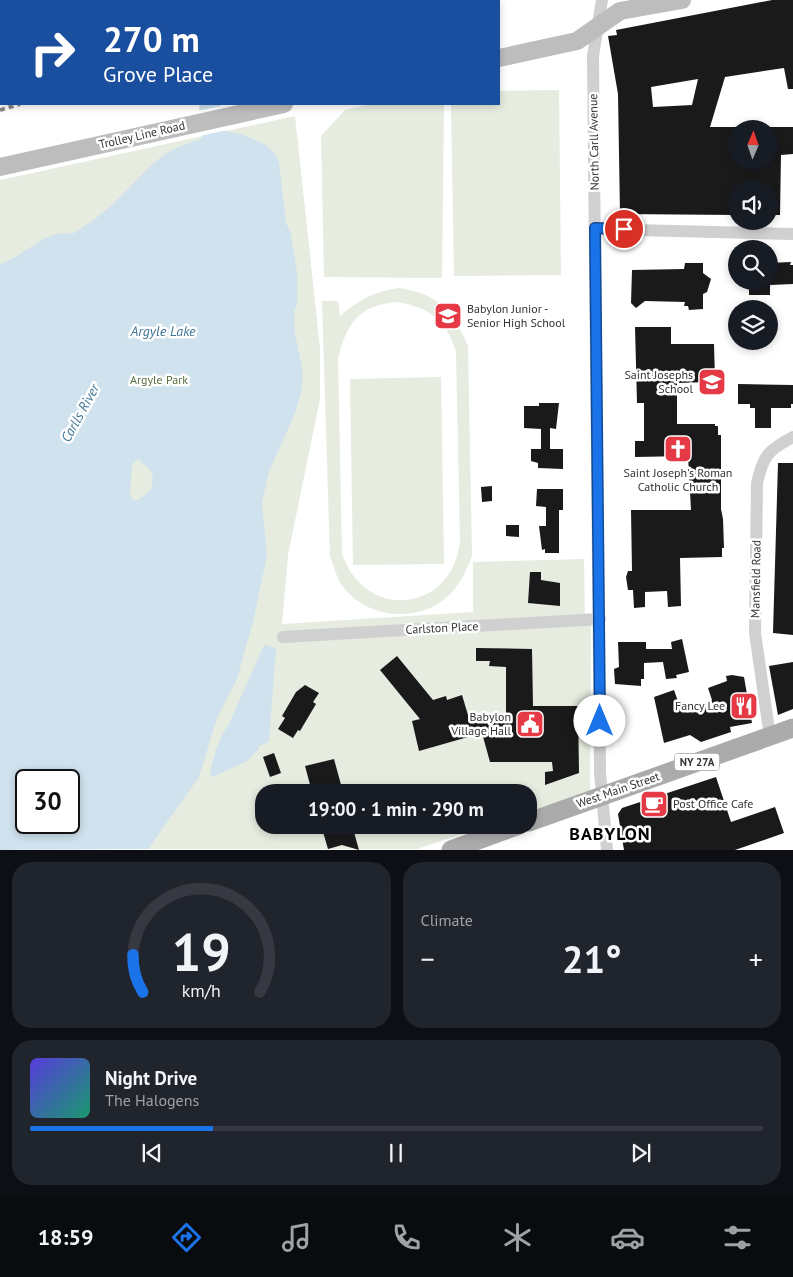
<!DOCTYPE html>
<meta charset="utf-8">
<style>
:root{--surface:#171b24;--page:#20242c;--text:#f1f3f6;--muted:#9ea1a6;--line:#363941;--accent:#1a73e8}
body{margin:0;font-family:"PT Sans",sans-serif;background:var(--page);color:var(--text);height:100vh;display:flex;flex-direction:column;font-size:19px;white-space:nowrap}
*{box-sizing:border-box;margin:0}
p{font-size:16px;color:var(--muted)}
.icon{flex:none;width:28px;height:28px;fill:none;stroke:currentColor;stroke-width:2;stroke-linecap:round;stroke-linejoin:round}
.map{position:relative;height:850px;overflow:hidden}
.details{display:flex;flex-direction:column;gap:12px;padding:12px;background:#0d0f14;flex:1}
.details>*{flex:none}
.top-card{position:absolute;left:0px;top:0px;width:500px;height:105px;box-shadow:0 2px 8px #0003;background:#1a4fa0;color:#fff;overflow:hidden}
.needle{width:32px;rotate:2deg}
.controls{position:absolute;left:728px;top:120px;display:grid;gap:10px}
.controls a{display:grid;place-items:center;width:50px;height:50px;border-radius:50%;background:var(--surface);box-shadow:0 2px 8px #0003;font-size:25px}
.speed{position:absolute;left:15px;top:769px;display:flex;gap:10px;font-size:25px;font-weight:700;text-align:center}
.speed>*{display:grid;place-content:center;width:65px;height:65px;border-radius:50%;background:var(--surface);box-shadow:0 2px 8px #0003;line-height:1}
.speed .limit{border:2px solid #111;border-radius:8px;background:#fff;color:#111}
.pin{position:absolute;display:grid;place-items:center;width:42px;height:42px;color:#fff;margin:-21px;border:2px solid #fff;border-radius:50%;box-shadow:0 1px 5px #0007}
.me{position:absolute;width:55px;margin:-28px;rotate:0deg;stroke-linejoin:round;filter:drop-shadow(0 0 4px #0008)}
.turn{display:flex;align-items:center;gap:18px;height:105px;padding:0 20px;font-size:22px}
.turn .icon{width:65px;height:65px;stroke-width:2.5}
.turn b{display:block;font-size:35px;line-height:42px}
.big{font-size:38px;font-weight:700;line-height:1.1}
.details .widget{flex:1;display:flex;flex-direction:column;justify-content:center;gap:8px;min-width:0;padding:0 18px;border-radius:20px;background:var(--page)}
.details .dial{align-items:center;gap:0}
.dial svg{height:130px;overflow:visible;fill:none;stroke:var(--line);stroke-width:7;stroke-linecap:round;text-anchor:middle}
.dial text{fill:var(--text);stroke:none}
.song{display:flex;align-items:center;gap:15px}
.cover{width:60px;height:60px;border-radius:8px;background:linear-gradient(135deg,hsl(250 70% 55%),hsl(160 70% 35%))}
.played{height:5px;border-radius:2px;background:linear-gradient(90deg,var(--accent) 25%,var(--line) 25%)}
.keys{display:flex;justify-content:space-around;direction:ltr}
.heat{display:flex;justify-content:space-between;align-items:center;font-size:28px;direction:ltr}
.details .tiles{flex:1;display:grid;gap:12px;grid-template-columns:1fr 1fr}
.widget:last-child{grid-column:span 2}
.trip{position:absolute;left:255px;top:784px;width:282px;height:50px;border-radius:20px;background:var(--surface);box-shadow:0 2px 8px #0003;font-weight:700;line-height:50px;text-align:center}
.dock{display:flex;height:80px;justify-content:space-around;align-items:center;background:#090b0e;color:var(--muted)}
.dock .icon{width:35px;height:35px}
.dock .selected{color:var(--accent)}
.dock b{font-size:22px;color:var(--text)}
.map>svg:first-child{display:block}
.green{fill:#e6ecdf;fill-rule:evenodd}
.water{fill:#cfe2ee;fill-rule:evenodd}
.pier{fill:#fff}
.building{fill:#1a1a1a;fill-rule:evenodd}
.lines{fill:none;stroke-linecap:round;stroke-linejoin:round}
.street{stroke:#d0d0d0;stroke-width:12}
.secondary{stroke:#bdbdbd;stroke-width:18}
.primary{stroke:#ababab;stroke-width:19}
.rail{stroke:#888;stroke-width:4;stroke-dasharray:5 4;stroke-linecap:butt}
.route-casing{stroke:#114b97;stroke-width:12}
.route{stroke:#1a73e8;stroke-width:9}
.labels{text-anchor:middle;stroke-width:5;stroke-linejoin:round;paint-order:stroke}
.shield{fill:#fff;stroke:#707070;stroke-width:1}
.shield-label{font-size:11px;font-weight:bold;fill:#333}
.street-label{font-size:12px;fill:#333;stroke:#fff}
.poi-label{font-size:12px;fill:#333;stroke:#fff;text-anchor:end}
.park-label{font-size:12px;fill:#56703f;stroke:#fff}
.water-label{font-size:14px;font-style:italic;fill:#3f7597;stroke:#fff}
.district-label{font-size:18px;font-weight:bold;letter-spacing:1px;fill:#000;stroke:#fff}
</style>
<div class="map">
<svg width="793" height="850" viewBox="0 0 793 850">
<rect width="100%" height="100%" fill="#fff"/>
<!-- green -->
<g class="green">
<polygon points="0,0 245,0 1,1 0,82"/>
<polygon points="559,90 561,275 454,276 451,104 499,104 499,91"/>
<polygon points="372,104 444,104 442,278 324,277 321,136 345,110"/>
<path d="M295,116L320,348V399L288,555L282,624L473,612V562L584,559L585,623H591L590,791L529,812V792H264V825H490L417,849H0V180ZM26,780H69V822H26Z"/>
<path d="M398,288C437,293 453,310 468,346L472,556C467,569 462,581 452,592C424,624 369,620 344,588C337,580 334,566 330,557L322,301H338L340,316C360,299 372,293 398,288ZM396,302C429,307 447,320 456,352L460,540C454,612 366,623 342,554L338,359C346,324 359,305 396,302Z"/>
<polygon points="441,377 444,564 353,565 350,379"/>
</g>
<!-- water -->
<g class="water">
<path d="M199,104H220L225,131L241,134L266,145L274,153L279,162L286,223L291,234L297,272V305L294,311L295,334L303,373L301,392L295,413L268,474L262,504L267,555L254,618L237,679L217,718L199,777L148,849L0,850V264C24,257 47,227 72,234C87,225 100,216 113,204C137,182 158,150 191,143L192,141L199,140L202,137ZM138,459C150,471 157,472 150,491L138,500H133L130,495L132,465ZM26,780H69V822H26Z"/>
<path d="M264,645L276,648L269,742L259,746L258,750L247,761L213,777L210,773C213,760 219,735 228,726Z"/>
</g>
<!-- pier -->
<polygon class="pier" points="221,106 227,130 200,136 197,111"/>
<!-- building -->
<g class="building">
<path d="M772,0H793V89H788L784,68L725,77L710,127H736V161H769V127H793V154L781,155L780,215H769V189H736V215L620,214L618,94L608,36L617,35L616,30ZM698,79L692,105L653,107L651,87Z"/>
<polygon points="791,262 790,265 793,265 793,284 770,285 770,295 749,295 749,281 769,281 769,263"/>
<polygon points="685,263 703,263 703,273 711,279 707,292 703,294 703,309 689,310 688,306 684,306 685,302 645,301 636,308 631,303 632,270 684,269"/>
<polygon points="635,327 671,327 671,344 714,344 715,380 710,380 710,382 677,383 677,424 715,424 715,426 718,426 718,435 721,435 721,509 723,519 724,548 722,548 722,557 680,558 681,606 668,607 667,591 645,592 645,607 634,608 633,590 628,590 626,577 628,571 632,571 631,510 691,510 688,456 635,457 635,441 644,441 644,403 637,403"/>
<polygon points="738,384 793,385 793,404 791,404 791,408 771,408 771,428 755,428 755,408 750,408 750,404 738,404"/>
<polygon points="539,403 559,403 556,429 550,428 550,449 563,449 563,469 538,468 538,463 531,461 531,449 541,449 541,429 524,428 524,406 539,406"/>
<polygon points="778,463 793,463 793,635 773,633"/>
<polygon points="492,486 492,501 482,502 481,487"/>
<polygon points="537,489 563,489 563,510 559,510 559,553 545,553 545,549 542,550 539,526 546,526 546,507 536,506"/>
<polygon points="506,525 519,525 519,537 506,536"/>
<polygon points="530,572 541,572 541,580 560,583 560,606 528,603"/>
<polygon points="682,639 689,672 676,675 677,678 666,679 663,662 644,663 644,679 641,679 641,686 615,684 614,669 619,667 618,642 646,642 646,649 672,649 671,642"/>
<polygon points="476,648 532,649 533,706 578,706 579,773 545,785 545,772 553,771 552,762 490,762 482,733 419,751 412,721 420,719 380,670 397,656 433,700 446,696 447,700 462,695 468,715 506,716 506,667 489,666 490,661 476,661"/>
<polygon points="793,662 793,709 778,715 769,666"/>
<polygon points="732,675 744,677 752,723 730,727 731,732 701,742 690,735 664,743 654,697 674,690 681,710 712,700 708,688 727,681 726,676"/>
<polygon points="305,685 319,693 313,702 316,704 300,731 298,730 293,738 278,729 285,718 282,716 296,692"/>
<polygon points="274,753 281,773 270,777 263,757"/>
<polygon points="334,759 343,792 312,792 305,766"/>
<polygon points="716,777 731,822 775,807 784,833 735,850 624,850 618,814 622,808"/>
<polygon points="321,825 352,825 359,850 342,845 328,849"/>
</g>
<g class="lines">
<!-- street -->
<g class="street">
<polyline points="602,0 593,56 600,772 607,850"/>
<polyline points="595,229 793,234"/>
<polyline points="283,637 600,619"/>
<path d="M770,737L755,633L757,483C763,456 768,450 793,437"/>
</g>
<!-- secondary -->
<g class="secondary">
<polyline points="499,58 577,41 620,11 682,0"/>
<polyline points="0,167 284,104"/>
</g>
<!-- primary -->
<g class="primary">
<polyline points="529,822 793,728"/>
<polyline points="451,850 519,825"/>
</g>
<!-- rail -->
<g class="rail">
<polyline points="314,1 318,0"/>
<polyline points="342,1 346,0"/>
<polyline points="0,110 20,104"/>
</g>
</g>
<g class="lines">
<defs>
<polyline id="route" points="600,721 595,228 624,229"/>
</defs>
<!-- route casing -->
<use href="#route" class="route-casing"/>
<!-- route -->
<use href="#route" class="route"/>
</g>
<!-- icons -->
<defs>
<symbol id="school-square" viewBox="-11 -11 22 22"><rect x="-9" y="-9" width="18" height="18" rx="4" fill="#e63946" stroke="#fff"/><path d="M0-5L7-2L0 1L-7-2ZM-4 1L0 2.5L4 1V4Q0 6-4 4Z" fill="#fff"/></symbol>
<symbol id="church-square" viewBox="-11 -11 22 22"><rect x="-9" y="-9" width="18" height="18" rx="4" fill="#e63946" stroke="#fff"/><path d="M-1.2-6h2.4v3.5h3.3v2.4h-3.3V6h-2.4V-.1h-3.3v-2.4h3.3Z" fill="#fff"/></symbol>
<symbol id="restaurant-square" viewBox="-11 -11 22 22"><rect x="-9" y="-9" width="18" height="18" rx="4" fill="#e63946" stroke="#fff"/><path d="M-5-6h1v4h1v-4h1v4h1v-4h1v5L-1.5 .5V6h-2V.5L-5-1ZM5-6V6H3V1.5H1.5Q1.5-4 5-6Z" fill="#fff"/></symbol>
<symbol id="civic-square" viewBox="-11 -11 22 22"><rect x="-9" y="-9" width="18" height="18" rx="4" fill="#e63946" stroke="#fff"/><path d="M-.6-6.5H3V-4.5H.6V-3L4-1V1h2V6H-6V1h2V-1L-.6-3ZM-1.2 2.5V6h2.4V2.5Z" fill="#fff"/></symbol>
<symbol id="cafe-square" viewBox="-11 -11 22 22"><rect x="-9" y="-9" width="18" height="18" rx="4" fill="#e63946" stroke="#fff"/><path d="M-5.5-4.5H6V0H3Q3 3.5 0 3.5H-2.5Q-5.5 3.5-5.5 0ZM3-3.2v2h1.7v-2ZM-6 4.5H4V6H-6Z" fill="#fff"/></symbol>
</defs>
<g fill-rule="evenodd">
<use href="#school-square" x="432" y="300" width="32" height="32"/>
<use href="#school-square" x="696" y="366" width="32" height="32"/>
<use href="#church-square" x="662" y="433" width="32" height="32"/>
<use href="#restaurant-square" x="728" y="690" width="32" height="32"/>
<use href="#civic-square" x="514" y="708" width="32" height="32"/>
<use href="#cafe-square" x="638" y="788" width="32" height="32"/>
</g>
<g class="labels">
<!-- shield labels -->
<rect class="shield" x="674.5" y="753.5" width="45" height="17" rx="4"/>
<g class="shield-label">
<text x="697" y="766">NY 27A</text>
</g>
<!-- street labels -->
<g class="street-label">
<text transform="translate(142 135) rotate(-13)" y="4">Trolley Line Road</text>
<text transform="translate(594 142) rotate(-91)" y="4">North Carll Avenue</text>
<text transform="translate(756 579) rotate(-89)" y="4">Mansfield Road</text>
<text transform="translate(442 628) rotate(-3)" y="4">Carlston Place</text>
<text transform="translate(618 790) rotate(-19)" y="4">West Main Street</text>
</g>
<!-- poi labels -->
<g class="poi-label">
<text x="467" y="313" text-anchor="start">Babylon Junior -<tspan x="467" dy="14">Senior High School</tspan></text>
<text x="693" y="379">Saint Josephs<tspan x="693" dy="14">School</tspan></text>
<text x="678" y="477" text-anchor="middle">Saint Joseph's Roman<tspan x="678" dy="14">Catholic Church</tspan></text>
<text x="725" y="710">Fancy Lee</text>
<text x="511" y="721">Babylon<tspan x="511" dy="14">Village Hall</tspan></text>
<text x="673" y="808" text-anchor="start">Post Office Cafe</text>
</g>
<!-- park labels -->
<g class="park-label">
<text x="159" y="384">Argyle Park</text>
</g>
<!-- water labels -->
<g class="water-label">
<text x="163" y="336">Argyle Lake</text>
<text transform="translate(80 413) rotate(-61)" y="5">Carlls River</text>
</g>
<!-- district labels -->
<g class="district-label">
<text x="610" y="840">BABYLON</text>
</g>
</g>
</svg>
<div class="controls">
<a><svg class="needle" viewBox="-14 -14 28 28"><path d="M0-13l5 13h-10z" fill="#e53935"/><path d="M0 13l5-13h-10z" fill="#9ea1a6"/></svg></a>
<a><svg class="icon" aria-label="sound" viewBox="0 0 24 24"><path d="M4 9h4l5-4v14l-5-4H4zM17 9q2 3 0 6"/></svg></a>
<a><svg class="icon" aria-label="search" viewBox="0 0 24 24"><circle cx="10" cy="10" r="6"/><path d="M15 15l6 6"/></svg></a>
<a><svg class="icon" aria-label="layers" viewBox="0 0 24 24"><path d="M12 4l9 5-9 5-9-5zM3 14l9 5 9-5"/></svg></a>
</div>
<div class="speed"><div class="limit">30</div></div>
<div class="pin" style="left:624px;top:229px;background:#d93025"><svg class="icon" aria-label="arrive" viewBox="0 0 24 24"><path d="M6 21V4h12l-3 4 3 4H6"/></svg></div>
<svg class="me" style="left:600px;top:721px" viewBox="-20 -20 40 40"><circle r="19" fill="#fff"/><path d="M0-13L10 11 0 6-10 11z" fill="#1a73e8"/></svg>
<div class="trip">19:00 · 1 min · 290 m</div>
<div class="top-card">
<div class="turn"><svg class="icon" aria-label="right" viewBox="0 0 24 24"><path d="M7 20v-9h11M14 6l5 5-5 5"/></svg><div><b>270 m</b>Grove Place</div></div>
</div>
</div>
<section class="details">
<div class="tiles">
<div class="widget dial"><svg viewBox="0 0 100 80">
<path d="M14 69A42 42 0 1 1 86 69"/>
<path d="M14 69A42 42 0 0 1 8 46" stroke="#1a73e8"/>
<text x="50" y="56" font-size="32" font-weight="700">19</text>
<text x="50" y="72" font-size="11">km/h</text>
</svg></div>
<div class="widget"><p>Climate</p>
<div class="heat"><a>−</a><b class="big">21°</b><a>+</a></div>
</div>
<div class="widget">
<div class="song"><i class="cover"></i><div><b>Night Drive</b><p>The Halogens</p></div></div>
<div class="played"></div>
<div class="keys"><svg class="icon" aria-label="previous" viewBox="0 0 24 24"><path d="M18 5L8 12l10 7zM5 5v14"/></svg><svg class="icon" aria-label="pause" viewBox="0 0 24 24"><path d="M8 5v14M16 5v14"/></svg><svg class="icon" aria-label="next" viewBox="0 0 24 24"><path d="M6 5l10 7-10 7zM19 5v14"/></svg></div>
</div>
</div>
</section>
<nav class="dock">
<b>18:59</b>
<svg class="icon selected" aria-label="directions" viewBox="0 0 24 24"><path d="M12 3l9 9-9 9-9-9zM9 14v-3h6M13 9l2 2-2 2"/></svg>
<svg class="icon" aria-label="music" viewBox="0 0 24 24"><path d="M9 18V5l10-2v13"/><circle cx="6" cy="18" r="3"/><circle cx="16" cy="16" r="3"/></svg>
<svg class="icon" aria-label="phone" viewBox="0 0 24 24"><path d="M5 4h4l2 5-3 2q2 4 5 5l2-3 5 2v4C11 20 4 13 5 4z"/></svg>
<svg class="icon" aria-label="climate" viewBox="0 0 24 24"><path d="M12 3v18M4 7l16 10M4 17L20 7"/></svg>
<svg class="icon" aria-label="car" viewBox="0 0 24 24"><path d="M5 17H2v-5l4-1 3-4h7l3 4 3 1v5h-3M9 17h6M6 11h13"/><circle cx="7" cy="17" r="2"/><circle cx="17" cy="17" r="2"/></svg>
<svg class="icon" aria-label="filters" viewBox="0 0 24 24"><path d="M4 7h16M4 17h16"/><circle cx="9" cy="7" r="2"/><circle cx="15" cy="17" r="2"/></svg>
</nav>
